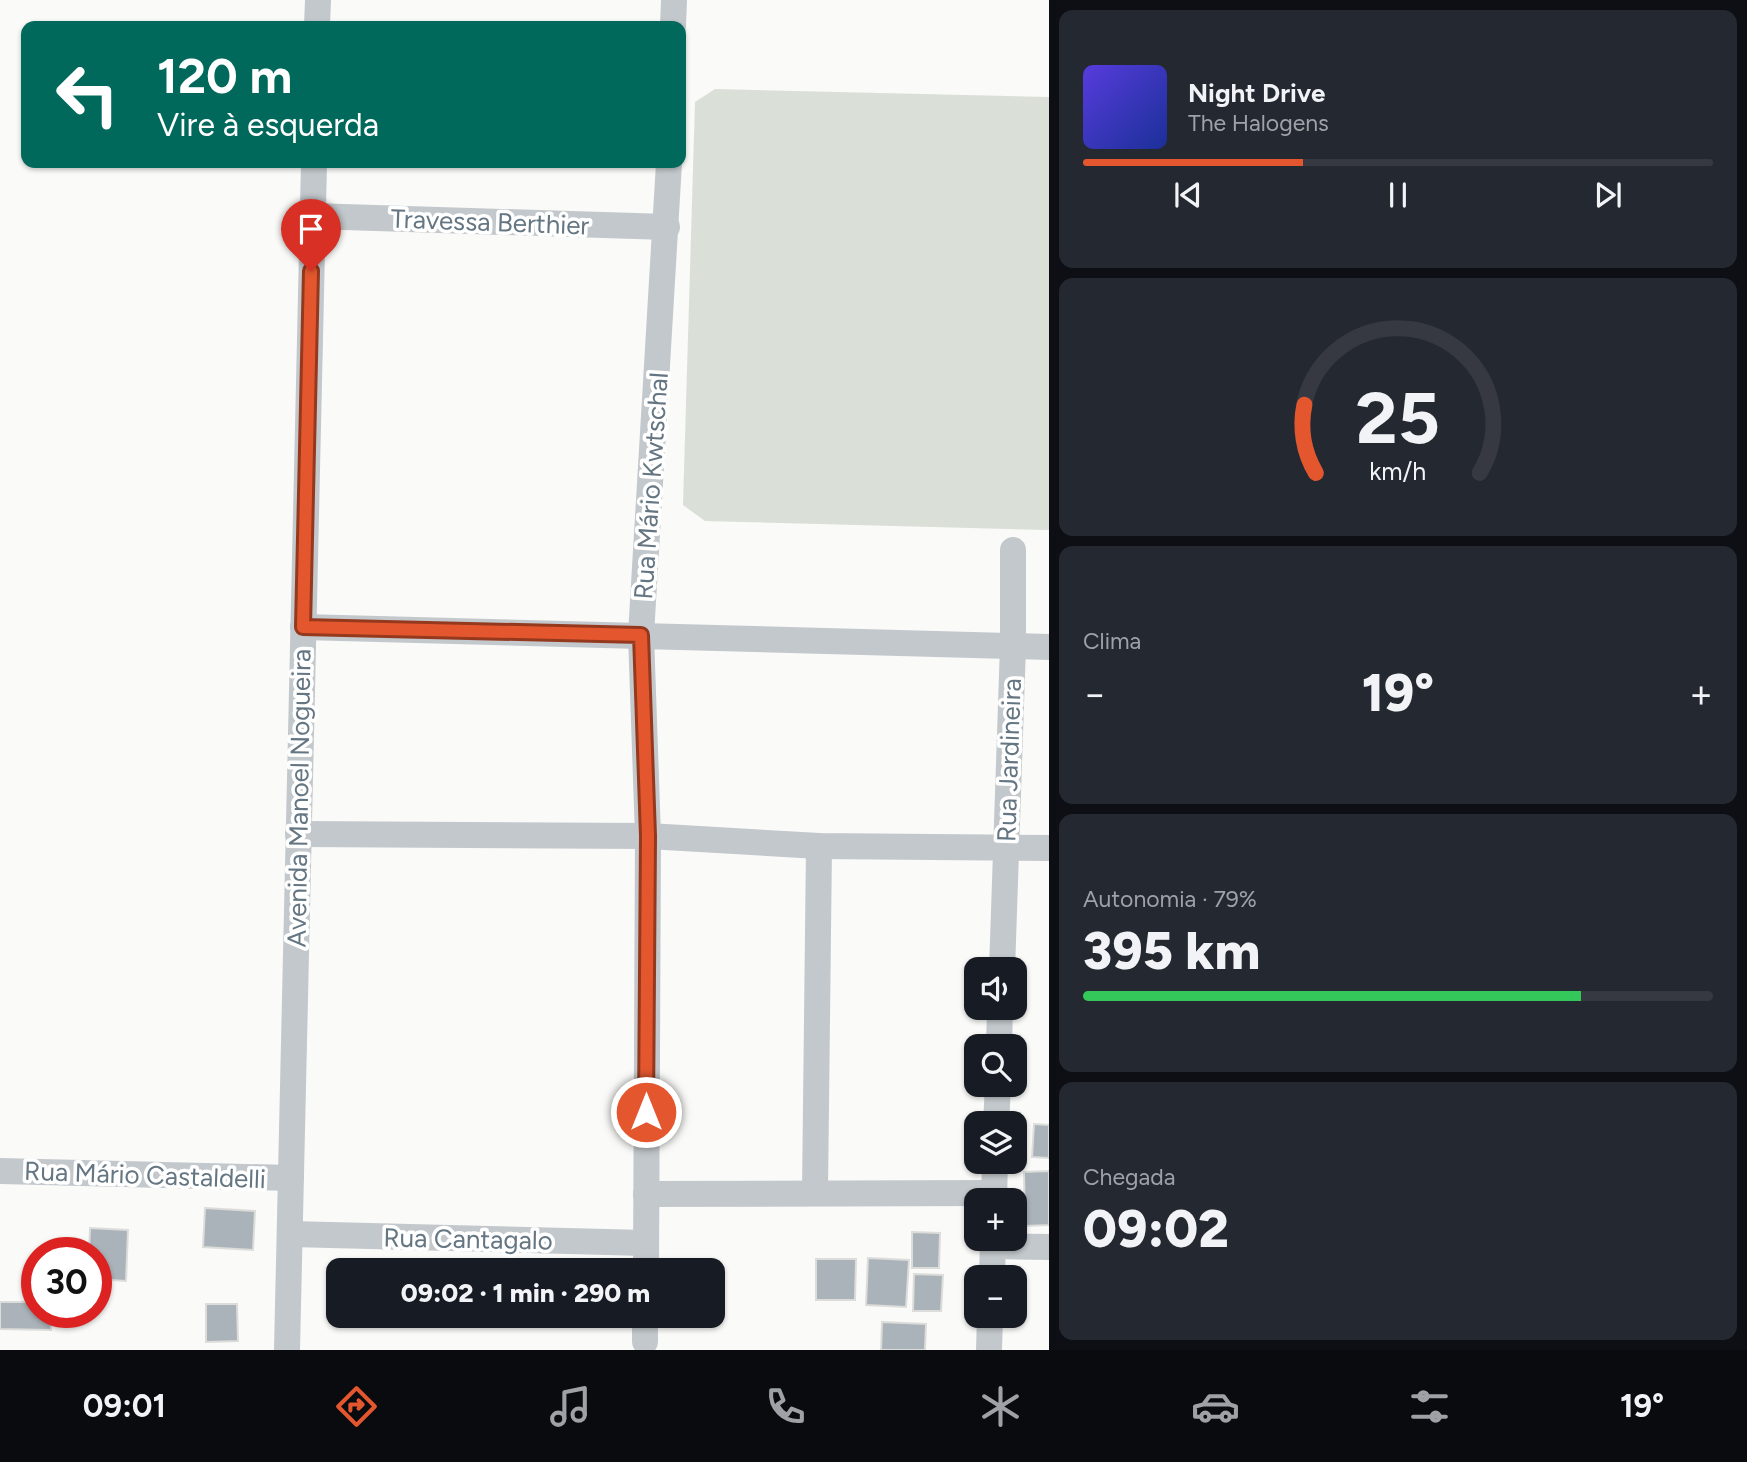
<!DOCTYPE html>
<html lang="pt">
<meta charset="utf-8">
<style>
:root{--surface:#171b24;--page:#242831;--text:#f1f3f6;--muted:#9ea1a6;--line:#363941;--accent:#e4572e}
body{margin:0;font-family:Figtree,sans-serif;background:var(--page);color:var(--text);height:100vh;display:flex;flex-direction:column;font-size:26px;white-space:nowrap}
*{box-sizing:border-box;margin:0}
p{font-size:23px;color:var(--muted)}
.icon{flex:none;width:38px;height:38px;fill:none;stroke:currentColor;stroke-width:2;stroke-linecap:round;stroke-linejoin:round}
.map{position:relative;flex:1;overflow:hidden}
.drawer{display:flex;flex-direction:column;gap:10px;padding:10px;background:#0d0f14;width:698px}
.drawer>*{flex:none}
.guide{position:absolute;left:21px;top:21px;width:665px;height:147px;border-radius:14px;box-shadow:0 2px 5px #0004;background:#00695c;color:#fff;overflow:hidden}
.controls{position:absolute;left:964px;top:957px;display:grid;gap:14px}
.controls a{display:grid;place-items:center;width:63px;height:63px;border-radius:14px;background:var(--surface);box-shadow:0 2px 5px #0004;font-size:35px}
.speed{position:absolute;left:21px;top:1237px;display:flex;gap:14px;font-size:35px;font-weight:700;text-align:center}
.speed>*{display:grid;place-content:center;width:91px;height:91px;border-radius:50%;background:var(--surface);box-shadow:0 2px 5px #0004;line-height:1}
.speed .limit{border:10px solid #d22;background:#fff;color:#111}
.pin{position:absolute;display:grid;place-items:center;width:60px;height:60px;color:#fff;margin:-72px -30px;border-radius:50% 50% 50% 0;rotate:-45deg;box-shadow:0 0 7px #0007}
.pin .icon{rotate:45deg}
.me{position:absolute;width:77px;margin:-38px;rotate:0deg;stroke-linejoin:round;filter:drop-shadow(0 0 5px #0008)}
.turn{display:flex;align-items:center;gap:24px;height:147px;padding:0 21px;font-size:32px}
.turn .icon{width:91px;height:91px;stroke-width:2.5}
.turn b{display:block;font-size:49px;line-height:60px}
.big{font-size:52px;font-weight:800;line-height:1.1}
.drawer .widget{flex:1;display:flex;flex-direction:column;justify-content:center;gap:10px;min-width:0;padding:0 24px;border-radius:14px;background:var(--page)}
.drawer .dial{align-items:center;gap:0}
.dial svg{height:182px;overflow:visible;fill:none;stroke:var(--line);stroke-width:7;stroke-linecap:round;text-anchor:middle}
.dial text{fill:var(--text);stroke:none}
.song{display:flex;align-items:center;gap:21px}
.cover{width:84px;height:84px;border-radius:10px;background:linear-gradient(135deg,hsl(250 70% 55%),hsl(230 70% 35%))}
.played{height:7px;border-radius:4px;background:linear-gradient(90deg,var(--accent) 35%,var(--line) 35%)}
.keys{display:flex;justify-content:space-around;direction:ltr}
.heat{display:flex;justify-content:space-between;align-items:center;font-size:38px;direction:ltr}
.charge{height:10px;border-radius:5px;background:linear-gradient(90deg,#34c759 79%,var(--line) 0)}
.trip{position:absolute;left:326px;top:1258px;width:399px;height:70px;border-radius:14px;background:var(--surface);box-shadow:0 2px 5px #0004;font-weight:800;line-height:70px;text-align:center}
.menu{display:flex;height:112px;justify-content:space-around;align-items:center;background:#090b0e;color:var(--muted)}
.menu .icon{width:49px;height:49px}
.menu .on{color:var(--accent)}
.menu b{font-size:32px;color:var(--text)}
main{display:flex;flex:1;min-height:0}
.map>svg:first-child{display:block}
.green{fill:#dadfd7}
.building{fill:#aab3b9;stroke:#dcdcda;stroke-width:2}
.lines{fill:none;stroke-linecap:round;stroke-linejoin:round}
.street{stroke:#c3c8cc;stroke-width:26}
.route-casing{stroke:#94391e;stroke-width:18}
.route{stroke:#e4572e;stroke-width:12}
.labels{text-anchor:middle;stroke-width:7;stroke-linejoin:round;paint-order:stroke}
.street-label{font-size:26px;fill:#657683;stroke:#fff}
</style>
<main>
<div class="map">
<svg width="1049" height="1350" viewBox="0 0 1049 1350">
<rect width="100%" height="100%" fill="#fafaf8"/>
<!-- green -->
<polygon class="green" points="715,89 1049,97 1049,530 705,521 683,505 695,102"/>
<!-- building -->
<g class="building">
<polygon points="1034,1124 1049,1125 1049,1158 1032,1157"/>
<polygon points="1049,1171 1049,1225 1025,1226 1024,1172"/>
<polygon points="205,1208 255,1211 253,1250 203,1247"/>
<polygon points="90,1228 128,1230 126,1281 96,1279 96,1253 89,1253"/>
<polygon points="912,1232 940,1233 939,1268 912,1268"/>
<polygon points="868,1258 909,1260 906,1307 866,1305"/>
<polygon points="816,1259 856,1259 855,1300 816,1300"/>
<polygon points="914,1274 943,1275 941,1311 913,1311"/>
<polygon points="0,1302 37,1302 37,1312 52,1312 51,1330 0,1329"/>
<polygon points="206,1304 237,1304 238,1341 206,1342"/>
<polygon points="882,1322 926,1324 925,1350 881,1350"/>
</g>
<g class="lines">
<!-- street -->
<g class="street">
<polyline points="317,26 318,0"/>
<polyline points="673,26 674,0"/>
<polyline points="312,216 667,227"/>
<polyline points="303,627 1049,647"/>
<polyline points="298,834 648,836 819,846 1049,848"/>
<polyline points="1002,970 1013,646 1013,550"/>
<polyline points="999,1046 1000,1008"/>
<polyline points="996,1124 998,1085"/>
<polyline points="0,1171 291,1178"/>
<polyline points="815,1192 819,846"/>
<polyline points="646,1194 994,1193"/>
<polyline points="994,1200 995,1162"/>
<polyline points="290,1234 646,1243"/>
<polyline points="993,1246 1049,1247"/>
<polyline points="646,1270 648,836 641,635 669,163"/>
<polyline points="992,1278 993,1239"/>
<polyline points="645,1342 645,1316"/>
<polyline points="287,1350 314,163"/>
<polyline points="989,1350 990,1316"/>
</g>
</g>
<g class="lines">
<defs>
<polyline id="route" points="311,271 303,627 641,635 648,836 646,1112"/>
</defs>
<!-- route casing -->
<use href="#route" class="route-casing"/>
<!-- route -->
<use href="#route" class="route"/>
</g>
<g class="labels">
<!-- street labels -->
<g class="street-label">
<text transform="translate(490 222) rotate(2)" y="9">Travessa Berthier</text>
<text transform="translate(651 486) rotate(-86)" y="9">Rua Mário Kwtschal</text>
<text transform="translate(1009 760) rotate(-88)" y="9">Rua Jardineira</text>
<text transform="translate(299 798) rotate(-89)" y="9">Avenida Manoel Nogueira</text>
<text transform="translate(145 1175) rotate(2)" y="9">Rua Mário Castaldelli</text>
<text transform="translate(468 1239) rotate(1)" y="9">Rua Cantagalo</text>
</g>
</g>
</svg>
<div class="controls">
<a><svg class="icon" aria-label="sound" viewBox="0 0 24 24"><path d="M4 9h4l5-4v14l-5-4H4zM17 9q2 3 0 6"/></svg></a>
<a><svg class="icon" aria-label="search" viewBox="0 0 24 24"><circle cx="10" cy="10" r="6"/><path d="M15 15l6 6"/></svg></a>
<a><svg class="icon" aria-label="layers" viewBox="0 0 24 24"><path d="M12 4l9 5-9 5-9-5zM3 14l9 5 9-5"/></svg></a>
<a>+</a>
<a>−</a>
</div>
<div class="speed"><div class="limit">30</div></div>
<div class="pin" style="left:311px;top:271px;background:#d93025"><svg class="icon" aria-label="arrive" viewBox="0 0 24 24"><path d="M6 21V4h12l-3 4 3 4H6"/></svg></div>
<svg class="me" style="left:646px;top:1112px" viewBox="-20 -20 40 40"><circle r="17" fill="#e4572e" stroke="#fff" stroke-width="3"/><path d="M0-11L8 9 0 5-8 9z" fill="#fff"/></svg>
<div class="trip">09:02 · 1 min · 290 m</div>
<div class="guide">
<div class="turn"><svg class="icon" aria-label="left" viewBox="0 0 24 24"><path d="M17 20v-9H6M10 6l-5 5 5 5"/></svg><div><b>120 m</b>Vire à esquerda</div></div>
</div>
</div>
<section class="drawer">
<div class="widget">
<div class="song"><i class="cover"></i><div><b>Night Drive</b><p>The Halogens</p></div></div>
<div class="played"></div>
<div class="keys"><svg class="icon" aria-label="previous" viewBox="0 0 24 24"><path d="M18 5L8 12l10 7zM5 5v14"/></svg><svg class="icon" aria-label="pause" viewBox="0 0 24 24"><path d="M8 5v14M16 5v14"/></svg><svg class="icon" aria-label="next" viewBox="0 0 24 24"><path d="M6 5l10 7-10 7zM19 5v14"/></svg></div>
</div>
<div class="widget dial"><svg viewBox="0 0 100 80">
<path d="M14 69A42 42 0 1 1 86 69"/>
<path d="M14 69A42 42 0 0 1 9 39" stroke="#e4572e"/>
<text x="50" y="56" font-size="32" font-weight="700">25</text>
<text x="50" y="72" font-size="11">km/h</text>
</svg></div>
<div class="widget"><p>Clima</p>
<div class="heat"><a>−</a><b class="big">19°</b><a>+</a></div>
</div>
<div class="widget"><p>Autonomia · 79%</p><b class="big">395 km</b><div class="charge"></div></div>
<div class="widget"><p>Chegada</p><b class="big">09:02</b></div>
</section>
</main>
<nav class="menu">
<b>09:01</b>
<svg class="icon on" aria-label="directions" viewBox="0 0 24 24"><path d="M12 3l9 9-9 9-9-9zM9 14v-3h6M13 9l2 2-2 2"/></svg>
<svg class="icon" aria-label="music" viewBox="0 0 24 24"><path d="M9 18V5l10-2v13"/><circle cx="6" cy="18" r="3"/><circle cx="16" cy="16" r="3"/></svg>
<svg class="icon" aria-label="phone" viewBox="0 0 24 24"><path d="M5 4h4l2 5-3 2q2 4 5 5l2-3 5 2v4C11 20 4 13 5 4z"/></svg>
<svg class="icon" aria-label="climate" viewBox="0 0 24 24"><path d="M12 3v18M4 7l16 10M4 17L20 7"/></svg>
<svg class="icon" aria-label="car" viewBox="0 0 24 24"><path d="M5 17H2v-5l4-1 3-4h7l3 4 3 1v5h-3M9 17h6M6 11h13"/><circle cx="7" cy="17" r="2"/><circle cx="17" cy="17" r="2"/></svg>
<svg class="icon" aria-label="filters" viewBox="0 0 24 24"><path d="M4 7h16M4 17h16"/><circle cx="9" cy="7" r="2"/><circle cx="15" cy="17" r="2"/></svg>
<b>19°</b>
</nav>
